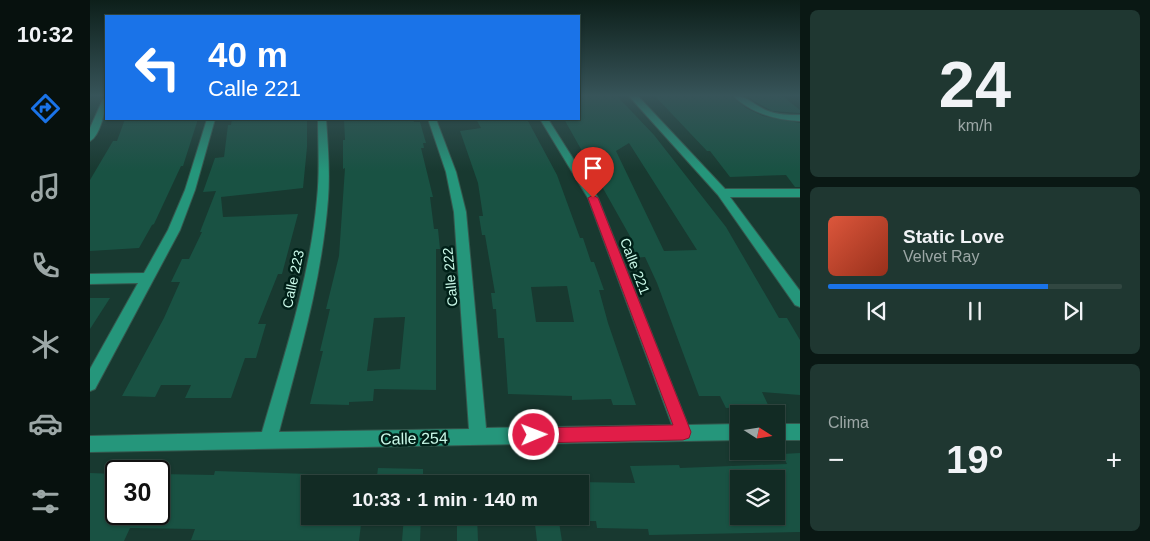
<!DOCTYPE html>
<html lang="es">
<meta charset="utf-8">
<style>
:root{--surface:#122b24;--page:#1f3731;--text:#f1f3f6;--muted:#9ca7a6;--line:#314741;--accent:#1a73e8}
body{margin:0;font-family:Helvetica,sans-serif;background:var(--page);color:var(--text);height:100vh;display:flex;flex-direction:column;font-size:19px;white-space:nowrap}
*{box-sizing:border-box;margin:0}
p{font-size:16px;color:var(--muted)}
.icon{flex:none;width:28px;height:28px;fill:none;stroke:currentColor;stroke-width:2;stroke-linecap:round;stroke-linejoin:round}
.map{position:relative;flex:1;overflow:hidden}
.sheet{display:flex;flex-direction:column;gap:10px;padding:10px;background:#0a1814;width:350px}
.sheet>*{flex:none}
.banner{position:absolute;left:15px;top:15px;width:475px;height:105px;border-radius:0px;box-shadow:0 1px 4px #0004,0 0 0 1px var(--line);background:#1a73e8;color:#fff;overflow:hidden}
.needle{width:32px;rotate:102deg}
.tools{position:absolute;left:640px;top:405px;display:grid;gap:10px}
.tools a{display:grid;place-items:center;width:55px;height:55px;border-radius:0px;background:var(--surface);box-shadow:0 1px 4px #0004,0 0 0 1px var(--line);font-size:25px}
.speed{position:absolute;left:15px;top:460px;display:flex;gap:10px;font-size:25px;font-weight:700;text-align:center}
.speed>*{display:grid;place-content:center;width:65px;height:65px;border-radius:50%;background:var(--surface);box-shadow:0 1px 4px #0004,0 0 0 1px var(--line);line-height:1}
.speed .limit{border:2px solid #111;border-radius:8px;background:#fff;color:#111}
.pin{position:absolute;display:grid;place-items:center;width:42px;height:42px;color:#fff;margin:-51px -21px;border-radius:50% 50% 50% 0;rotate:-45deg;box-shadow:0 0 5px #0007}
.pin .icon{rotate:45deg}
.me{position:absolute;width:55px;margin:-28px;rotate:89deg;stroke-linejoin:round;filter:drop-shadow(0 0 4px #0008)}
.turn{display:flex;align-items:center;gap:18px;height:105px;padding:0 20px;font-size:22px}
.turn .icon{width:65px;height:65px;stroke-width:2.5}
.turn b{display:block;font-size:35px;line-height:42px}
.big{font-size:38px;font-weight:600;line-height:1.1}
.sheet .widget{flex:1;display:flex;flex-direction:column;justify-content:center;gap:8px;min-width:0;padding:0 18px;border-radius:8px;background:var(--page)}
.sheet .dial{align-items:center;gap:0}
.dial b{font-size:65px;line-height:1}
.song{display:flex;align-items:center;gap:15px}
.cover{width:60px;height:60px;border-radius:8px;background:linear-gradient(135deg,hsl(10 70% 55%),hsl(10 70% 35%))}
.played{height:5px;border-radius:2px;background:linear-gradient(90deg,var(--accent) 75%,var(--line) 75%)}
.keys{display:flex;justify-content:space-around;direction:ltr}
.heat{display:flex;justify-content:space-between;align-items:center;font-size:28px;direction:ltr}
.trip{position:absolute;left:211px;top:475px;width:288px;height:50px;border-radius:0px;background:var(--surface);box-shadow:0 1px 4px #0004,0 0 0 1px var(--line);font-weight:600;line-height:50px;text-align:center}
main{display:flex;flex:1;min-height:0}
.menu{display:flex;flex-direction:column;width:90px;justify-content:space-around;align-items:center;background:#07110e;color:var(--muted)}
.menu .icon{width:35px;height:35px}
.menu .on{color:var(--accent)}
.menu b{font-size:22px;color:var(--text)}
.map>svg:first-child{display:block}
.building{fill:#195243;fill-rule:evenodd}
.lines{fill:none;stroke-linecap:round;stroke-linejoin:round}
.street-casing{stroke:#35584e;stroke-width:2}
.street{fill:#25967b;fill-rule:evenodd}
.route{fill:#e11d48;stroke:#92132f}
.labels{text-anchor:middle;stroke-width:5;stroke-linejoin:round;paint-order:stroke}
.street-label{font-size:14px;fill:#caf9e9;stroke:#002018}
.near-street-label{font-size:16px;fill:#caf9e9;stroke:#002018}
</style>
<main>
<nav class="menu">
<b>10:32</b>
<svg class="icon on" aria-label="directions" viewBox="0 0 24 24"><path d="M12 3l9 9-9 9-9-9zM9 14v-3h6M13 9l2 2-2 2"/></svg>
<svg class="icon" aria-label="music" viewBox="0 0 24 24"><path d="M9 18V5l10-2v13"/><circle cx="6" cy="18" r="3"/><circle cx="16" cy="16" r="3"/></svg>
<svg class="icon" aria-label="phone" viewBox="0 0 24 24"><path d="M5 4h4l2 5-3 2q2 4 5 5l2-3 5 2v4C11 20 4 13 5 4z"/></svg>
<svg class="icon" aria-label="climate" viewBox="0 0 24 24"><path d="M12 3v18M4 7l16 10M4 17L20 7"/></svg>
<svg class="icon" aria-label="car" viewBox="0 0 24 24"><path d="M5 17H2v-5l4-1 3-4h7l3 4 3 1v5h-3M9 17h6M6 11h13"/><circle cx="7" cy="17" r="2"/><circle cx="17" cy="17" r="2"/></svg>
<svg class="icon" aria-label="filters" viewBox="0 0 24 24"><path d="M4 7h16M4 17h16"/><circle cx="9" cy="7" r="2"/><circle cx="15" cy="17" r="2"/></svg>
</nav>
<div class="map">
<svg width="710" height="541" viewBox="0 0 710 541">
<rect width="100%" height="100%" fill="#183930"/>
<!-- building -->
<g class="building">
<path d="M489,95H526L564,135L636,227L689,318H697L710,340V395L672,392L679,407L636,408L630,396H609L567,283L555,257L543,258L535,238H541L474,119H489ZM539,143L607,250L574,251L526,151Z"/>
<polygon points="564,95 640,95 656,108 673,116 710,123 710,187 705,187 696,175 640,177 620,151 617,151"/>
<polygon points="653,95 691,95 710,110 710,113 682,111"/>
<polygon points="35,119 108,119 93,166 91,166 64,224 62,225 49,248 0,251 0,180 23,141 27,141"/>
<polygon points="142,119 217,119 217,147 213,188 131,197 133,217 208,214 192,274 188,274 168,324 176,324 166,358 155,358 141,398 95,398 101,385 71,385 65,397 32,396 74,318 90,282 81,282 92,259 99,259 112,232 110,232 126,191 113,192 125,158 134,157 138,125 141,125"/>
<path d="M254,119H323L324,122H330L336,143H333L334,148H331L343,197H340L344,229H348L350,249H346V390L284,389L283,401L259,402V405L220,404L233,351H230L240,309H236L249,256L255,168L253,169V140H255ZM315,317L310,369L277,371L284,318Z"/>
<path d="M386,119H437L467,175L490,238H493L501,262H504L514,290H509L518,323L546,405H523L521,399L482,400V396L418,394L414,338H408L406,309H403L401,293H405L395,235H392L389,216H393L388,183L370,131L391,128ZM477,286L484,322H446L441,287Z"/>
<polygon points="0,298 20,298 0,329"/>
<path d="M710,453V532L559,535L558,529L507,528L506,521H490V482L545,483L540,466L589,465L590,468L697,464L692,454ZM649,479H686V516H649Z"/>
<polygon points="288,468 333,469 333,484 286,484"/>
<polygon points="125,471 220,474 220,516 272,516 269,541 101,540 105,529 40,528 34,541 0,541 0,473 26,474 26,514 69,514 69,474 124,475"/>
<polygon points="314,516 331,516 330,541 312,541"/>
<polygon points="367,516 387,516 388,541 367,541"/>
<polygon points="444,516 468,516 472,541 447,541"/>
</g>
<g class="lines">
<defs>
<g id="street">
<polygon points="538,95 547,95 635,189 710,189 710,197 640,197 710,291 710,307 705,305 628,195"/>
<path d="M642,95C656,95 665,106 678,111C688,115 699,115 710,115V121C685,120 661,113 642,95Z"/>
<path d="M13,99H16C16,109 10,136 0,141V128Z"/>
<polygon points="117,119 125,119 105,190 90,230 5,389 0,391 0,369 48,283 0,284 0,274 54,273 78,230 95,190"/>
<path d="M228,119H236C238,146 240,173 238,199C232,279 209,356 189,432L379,429L364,212L356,172L338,119H346L366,172L376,212L396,428L582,425L498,198L450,119H458L508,198L598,425L649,424V440L0,452V436L172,432C194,356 220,278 227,199C230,172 228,145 228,119Z"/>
<rect x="686" y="424" width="24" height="16"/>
</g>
</defs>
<!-- street casing -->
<use href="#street" class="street-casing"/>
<!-- street -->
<use href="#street" class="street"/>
</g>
<!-- sky -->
<linearGradient id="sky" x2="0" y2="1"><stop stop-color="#0d1f1a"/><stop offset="0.56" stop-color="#375459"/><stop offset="1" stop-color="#375459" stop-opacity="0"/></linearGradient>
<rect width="710" height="171" fill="url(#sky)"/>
<!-- route -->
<polygon class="route" points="503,195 508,198 601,432 599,438 593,440 444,443 439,441 437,435 439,430 444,428 583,425 498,198"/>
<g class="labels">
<!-- street labels -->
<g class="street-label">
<text transform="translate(545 266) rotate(69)" y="5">Calle 221</text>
<text transform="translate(360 277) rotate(-95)" y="5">Calle 222</text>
<text transform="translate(203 279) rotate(-78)" y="5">Calle 223</text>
</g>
<!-- near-street labels -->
<g class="near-street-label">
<text transform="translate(324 438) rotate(-1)" y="6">Calle 254</text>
</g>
</g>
</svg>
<div class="tools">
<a><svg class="needle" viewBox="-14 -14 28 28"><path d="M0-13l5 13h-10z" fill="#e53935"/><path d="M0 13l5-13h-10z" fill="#9ca7a6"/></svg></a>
<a><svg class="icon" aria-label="layers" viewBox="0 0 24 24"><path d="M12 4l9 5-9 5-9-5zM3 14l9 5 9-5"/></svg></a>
</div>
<div class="speed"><div class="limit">30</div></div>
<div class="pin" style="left:503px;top:198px;background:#d93025"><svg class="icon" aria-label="arrive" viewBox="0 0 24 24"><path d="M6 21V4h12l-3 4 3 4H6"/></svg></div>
<svg class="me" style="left:444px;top:435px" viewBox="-20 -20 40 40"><circle r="17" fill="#e11d48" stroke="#fff" stroke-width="3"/><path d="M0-11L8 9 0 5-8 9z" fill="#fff"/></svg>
<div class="trip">10:33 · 1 min · 140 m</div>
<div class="banner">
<div class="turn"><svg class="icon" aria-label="left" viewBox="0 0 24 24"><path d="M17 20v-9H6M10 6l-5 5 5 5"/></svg><div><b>40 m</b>Calle 221</div></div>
</div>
</div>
<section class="sheet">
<div class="widget dial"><b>24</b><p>km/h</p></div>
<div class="widget">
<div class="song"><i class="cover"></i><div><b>Static Love</b><p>Velvet Ray</p></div></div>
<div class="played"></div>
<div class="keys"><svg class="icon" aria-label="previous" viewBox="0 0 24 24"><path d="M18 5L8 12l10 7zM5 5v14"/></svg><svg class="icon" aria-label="pause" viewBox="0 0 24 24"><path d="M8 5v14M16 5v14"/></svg><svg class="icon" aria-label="next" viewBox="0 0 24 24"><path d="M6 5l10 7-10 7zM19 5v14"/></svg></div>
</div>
<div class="widget"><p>Clima</p>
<div class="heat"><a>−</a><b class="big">19°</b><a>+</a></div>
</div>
</section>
</main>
